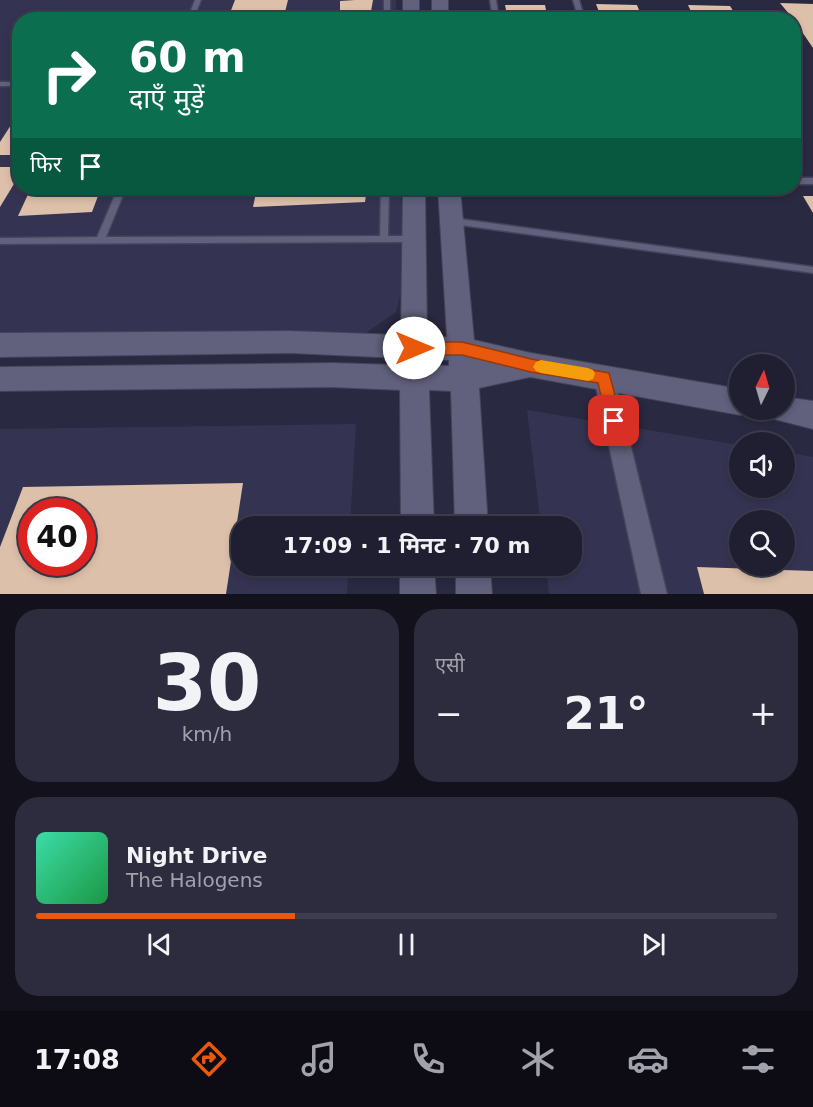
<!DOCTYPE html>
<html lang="hi">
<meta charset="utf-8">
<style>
:root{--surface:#201f32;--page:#2d2c3e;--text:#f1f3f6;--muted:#a2a2ac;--line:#3d3d4d;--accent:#ea580c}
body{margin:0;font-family:"DejaVu Sans","Noto Sans Devanagari",sans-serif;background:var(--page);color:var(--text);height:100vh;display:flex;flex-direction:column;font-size:22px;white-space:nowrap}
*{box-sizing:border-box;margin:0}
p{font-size:20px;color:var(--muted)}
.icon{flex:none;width:33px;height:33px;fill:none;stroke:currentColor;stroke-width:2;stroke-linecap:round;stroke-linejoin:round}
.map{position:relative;height:594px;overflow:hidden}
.panel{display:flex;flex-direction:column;gap:15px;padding:15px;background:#12111c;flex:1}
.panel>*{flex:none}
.banner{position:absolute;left:12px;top:12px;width:789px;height:183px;border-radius:24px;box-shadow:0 3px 9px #0003,0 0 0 2px var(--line);background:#0b6e4f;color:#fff;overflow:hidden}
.needle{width:39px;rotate:5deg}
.buttons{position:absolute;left:729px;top:354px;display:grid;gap:12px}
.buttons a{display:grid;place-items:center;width:66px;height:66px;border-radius:50%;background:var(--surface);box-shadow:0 3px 9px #0003,0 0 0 2px var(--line);font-size:30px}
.speed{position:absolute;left:18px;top:498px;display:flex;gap:12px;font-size:30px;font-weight:700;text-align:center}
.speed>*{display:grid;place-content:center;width:78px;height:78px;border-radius:50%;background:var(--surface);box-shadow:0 3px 9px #0003,0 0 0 2px var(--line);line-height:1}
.speed .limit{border:9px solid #d22;background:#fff;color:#111}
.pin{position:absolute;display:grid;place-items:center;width:51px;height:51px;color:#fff;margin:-26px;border-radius:12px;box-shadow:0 3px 9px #0006}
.me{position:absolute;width:66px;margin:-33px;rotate:90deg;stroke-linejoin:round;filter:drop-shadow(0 0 4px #0008)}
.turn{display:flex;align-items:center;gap:21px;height:126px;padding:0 18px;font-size:27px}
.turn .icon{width:78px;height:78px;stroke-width:2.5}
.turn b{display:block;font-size:42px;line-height:51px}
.then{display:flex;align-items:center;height:57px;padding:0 18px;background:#0003;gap:12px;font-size:22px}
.big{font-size:45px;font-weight:700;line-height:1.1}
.panel .card{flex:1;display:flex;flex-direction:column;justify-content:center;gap:9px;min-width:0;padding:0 21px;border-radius:24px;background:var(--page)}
.panel .dial{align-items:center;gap:0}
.dial b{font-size:78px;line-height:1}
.song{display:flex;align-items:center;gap:18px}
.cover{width:72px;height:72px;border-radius:9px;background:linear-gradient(135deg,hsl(160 70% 55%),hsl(140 70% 35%))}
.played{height:6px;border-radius:3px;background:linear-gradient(90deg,var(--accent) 35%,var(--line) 35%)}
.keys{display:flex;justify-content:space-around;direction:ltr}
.heat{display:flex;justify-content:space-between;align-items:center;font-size:33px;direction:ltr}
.panel .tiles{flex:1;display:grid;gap:15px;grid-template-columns:1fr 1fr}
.card:last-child{grid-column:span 2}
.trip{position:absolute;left:231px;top:516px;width:351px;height:60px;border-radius:24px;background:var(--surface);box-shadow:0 3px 9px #0003,0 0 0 2px var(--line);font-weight:700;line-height:60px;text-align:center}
.tab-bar{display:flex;height:96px;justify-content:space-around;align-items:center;background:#0d0c14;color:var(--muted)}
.tab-bar .icon{width:42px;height:42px}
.tab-bar .current{color:var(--accent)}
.tab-bar b{font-size:27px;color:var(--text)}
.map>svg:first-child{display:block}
.built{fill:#353352;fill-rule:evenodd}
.building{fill:#ddc0aa;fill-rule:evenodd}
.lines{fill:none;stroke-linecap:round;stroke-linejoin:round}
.lane-casing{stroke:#444357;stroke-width:3}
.street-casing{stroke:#444357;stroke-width:3}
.secondary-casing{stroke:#444357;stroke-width:2}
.lane{fill:#61607d;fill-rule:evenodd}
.street{fill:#61607d;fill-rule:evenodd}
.secondary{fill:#61607d;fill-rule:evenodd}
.route{fill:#ea580c;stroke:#983908;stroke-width:1.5}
.slow{fill:#f59e0b}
</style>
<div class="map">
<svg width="813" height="594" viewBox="0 0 813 594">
<rect width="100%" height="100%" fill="#2a2942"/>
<!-- built -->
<g class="built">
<polygon points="0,0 396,0 397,19 20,20 20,188 401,188 404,280 396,312 363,335 0,352"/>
<path d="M527,410L739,445L740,488H784L785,452L813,457V594H549L546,566H572V526H541ZM740,520H784V566H740Z"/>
<path d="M356,424L350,526H242V566H348L347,594H0V429ZM32,512H82V562H32Z"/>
</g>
<!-- building -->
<g class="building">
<polygon points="235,0 288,0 285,12 230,13"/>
<polygon points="355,0 373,0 370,17 340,17 340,1"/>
<polygon points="780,3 813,4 813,48 794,20"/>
<polygon points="596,4 637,5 643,20 602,20"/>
<polygon points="505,5 545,5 548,20 508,20"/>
<polygon points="688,5 730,6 739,20 695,20"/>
<polygon points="20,111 20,155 0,155 0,142"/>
<polygon points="0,167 20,167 20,174 0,207"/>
<polygon points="31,188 101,188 92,212 18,216"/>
<polygon points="257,188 367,188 365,202 253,207"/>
<polygon points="803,196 813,196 813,213"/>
<path d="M243,483L226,594H0V547L23,487ZM32,512H82V562H32Z"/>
<polygon points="697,567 813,571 813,594 704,594"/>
</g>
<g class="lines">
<defs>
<g id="lane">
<polygon points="195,0 201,0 193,20 187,20"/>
<rect x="384" y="0" width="6" height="20"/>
<polygon points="490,0 496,0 499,20 493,20"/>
<polygon points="573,0 579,0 585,20 579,20"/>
<rect x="0" y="82" width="20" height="4"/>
<rect x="794" y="178" width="19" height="6"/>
<polygon points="118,188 126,188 106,237 380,236 381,188 389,188 388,236 415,236 419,239 415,242 0,244 0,238 97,237"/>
<polygon points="453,218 813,267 813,273 453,224 449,221"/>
</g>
<polygon id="street" points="604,368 611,371 614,377 667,594 641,594 594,377 597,371"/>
<g id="secondary">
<rect x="403" y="0" width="16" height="20"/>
<rect x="432" y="0" width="16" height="20"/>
<path d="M403,188H425L427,336L447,337L438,188H460L474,340L531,353L740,389V410H751L750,411L740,415L530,377L479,388L488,526H455L451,391L429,390L434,526H401L400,390L331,387L0,391V367L331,363L400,365V358L290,353L0,357V333L290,331L401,335ZM428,359L449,360V366L428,365Z"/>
<polygon points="784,397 813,401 813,429 774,419 770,410 784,410"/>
<polygon points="400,566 434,566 436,594 400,594"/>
<polygon points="456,566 490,566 492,594 456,594"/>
</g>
</defs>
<!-- lane casing -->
<use href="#lane" class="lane-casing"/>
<!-- street casing -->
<use href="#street" class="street-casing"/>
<!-- secondary casing -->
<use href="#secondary" class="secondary-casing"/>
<!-- lane -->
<use href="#lane" class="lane"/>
<!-- street -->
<use href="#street" class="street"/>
<!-- secondary -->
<use href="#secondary" class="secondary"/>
</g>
<!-- route -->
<polygon class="route" points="414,342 462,342 531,359 609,373 622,421 620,426 614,428 608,426 598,383 531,372 462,355 414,355 409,353 407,348 409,344"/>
<!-- slow -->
<polygon class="slow" points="541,360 588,368 593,370 595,374 593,379 588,381 541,373 536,371 533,367 536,362"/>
</svg>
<div class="buttons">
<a><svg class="needle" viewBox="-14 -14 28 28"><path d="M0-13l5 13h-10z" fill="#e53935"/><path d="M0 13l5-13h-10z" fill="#a2a2ac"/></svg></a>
<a><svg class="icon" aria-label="sound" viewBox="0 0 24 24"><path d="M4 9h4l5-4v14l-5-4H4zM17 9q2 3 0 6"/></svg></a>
<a><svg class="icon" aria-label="search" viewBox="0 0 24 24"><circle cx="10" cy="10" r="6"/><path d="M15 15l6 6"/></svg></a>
</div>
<div class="speed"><div class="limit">40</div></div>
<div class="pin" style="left:614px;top:421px;background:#d93025"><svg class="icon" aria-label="arrive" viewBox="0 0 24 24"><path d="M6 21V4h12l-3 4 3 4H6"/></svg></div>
<svg class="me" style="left:414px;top:348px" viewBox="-20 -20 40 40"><circle r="19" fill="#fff"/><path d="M0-13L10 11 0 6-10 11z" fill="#ea580c"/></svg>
<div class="trip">17:09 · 1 मिनट · 70 m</div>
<div class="banner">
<div class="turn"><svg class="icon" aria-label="right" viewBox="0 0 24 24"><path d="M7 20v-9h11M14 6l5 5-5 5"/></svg><div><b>60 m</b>दाएँ मुड़ें</div></div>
<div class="then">फिर<svg class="icon" aria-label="arrive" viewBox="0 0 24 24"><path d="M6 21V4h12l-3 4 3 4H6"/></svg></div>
</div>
</div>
<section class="panel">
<div class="tiles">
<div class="card dial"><b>30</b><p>km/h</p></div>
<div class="card"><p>एसी</p>
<div class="heat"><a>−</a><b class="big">21°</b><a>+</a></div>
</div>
<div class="card">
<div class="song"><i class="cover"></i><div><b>Night Drive</b><p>The Halogens</p></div></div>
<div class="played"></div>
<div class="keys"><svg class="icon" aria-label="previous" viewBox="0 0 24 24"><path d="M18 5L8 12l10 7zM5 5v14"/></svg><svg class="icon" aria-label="pause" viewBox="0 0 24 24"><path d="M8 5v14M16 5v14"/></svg><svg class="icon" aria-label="next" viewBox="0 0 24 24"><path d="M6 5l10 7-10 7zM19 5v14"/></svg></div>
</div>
</div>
</section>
<nav class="tab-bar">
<b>17:08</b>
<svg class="icon current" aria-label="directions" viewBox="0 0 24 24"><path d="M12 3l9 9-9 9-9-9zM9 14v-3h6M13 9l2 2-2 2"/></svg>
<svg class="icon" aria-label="music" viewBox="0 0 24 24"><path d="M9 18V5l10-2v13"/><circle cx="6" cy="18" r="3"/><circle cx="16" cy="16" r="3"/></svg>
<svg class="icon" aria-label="phone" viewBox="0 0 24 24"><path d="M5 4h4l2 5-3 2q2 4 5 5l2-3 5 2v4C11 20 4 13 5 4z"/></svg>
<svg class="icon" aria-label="climate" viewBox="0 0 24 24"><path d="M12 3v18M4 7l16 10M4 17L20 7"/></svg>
<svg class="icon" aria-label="car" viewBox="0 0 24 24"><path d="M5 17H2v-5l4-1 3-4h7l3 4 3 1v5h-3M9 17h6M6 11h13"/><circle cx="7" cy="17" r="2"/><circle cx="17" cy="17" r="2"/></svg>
<svg class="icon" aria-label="filters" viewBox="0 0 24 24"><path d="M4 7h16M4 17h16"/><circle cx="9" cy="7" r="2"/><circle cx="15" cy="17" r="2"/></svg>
</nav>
